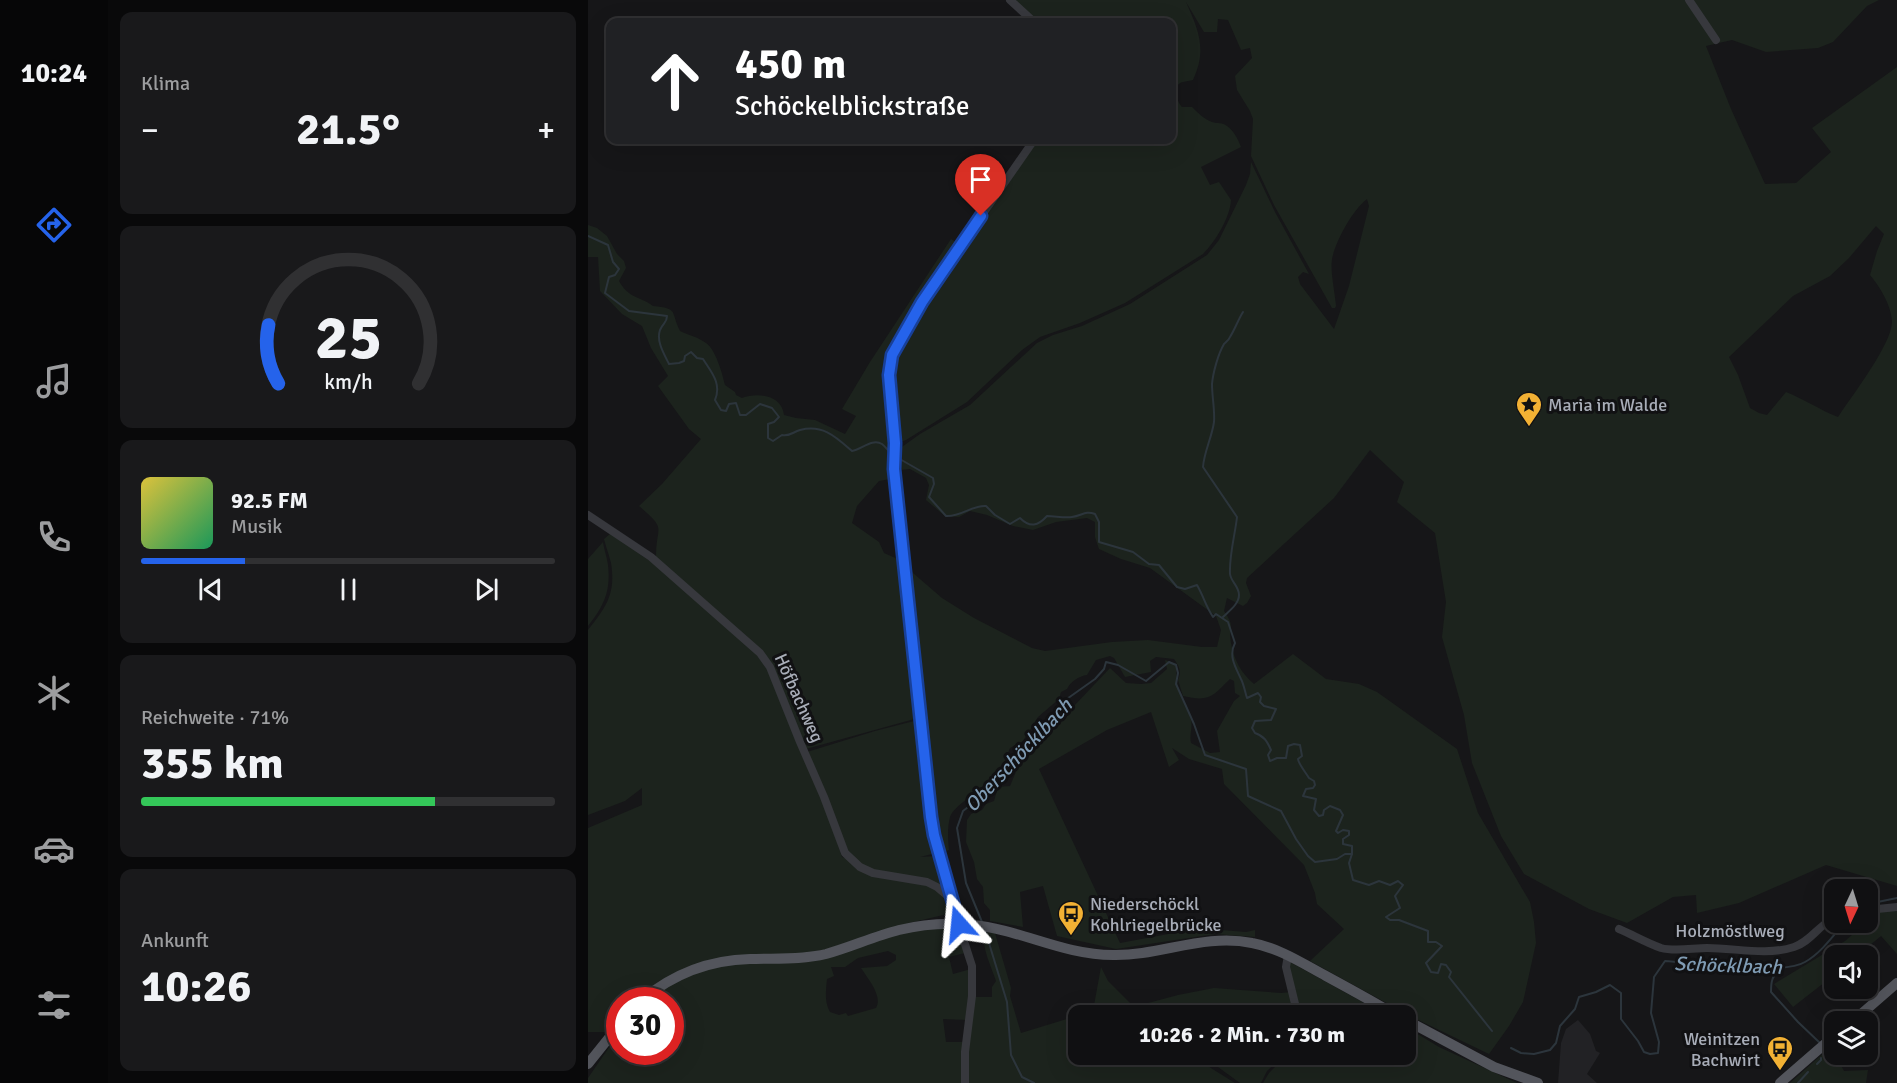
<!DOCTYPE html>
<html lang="de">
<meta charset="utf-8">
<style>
:root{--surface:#101012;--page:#19191b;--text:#f1f3f6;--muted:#9c9d9f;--line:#303032;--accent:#2563eb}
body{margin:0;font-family:Signika,sans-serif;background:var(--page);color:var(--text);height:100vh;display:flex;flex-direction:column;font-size:22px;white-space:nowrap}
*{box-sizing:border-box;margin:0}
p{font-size:20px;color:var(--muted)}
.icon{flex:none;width:33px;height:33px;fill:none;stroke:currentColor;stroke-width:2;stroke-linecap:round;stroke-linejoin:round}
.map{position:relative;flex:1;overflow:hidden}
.drawer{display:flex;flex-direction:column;gap:12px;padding:12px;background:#09090a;width:480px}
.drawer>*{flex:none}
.hud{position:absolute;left:18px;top:18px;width:570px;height:126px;border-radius:12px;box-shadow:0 6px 24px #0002,0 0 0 2px var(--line);background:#202124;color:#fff;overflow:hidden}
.needle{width:39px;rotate:184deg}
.tools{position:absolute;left:1236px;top:879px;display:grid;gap:12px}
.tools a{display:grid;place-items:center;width:54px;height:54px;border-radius:12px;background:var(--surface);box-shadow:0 6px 24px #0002,0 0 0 2px var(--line);font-size:30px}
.speed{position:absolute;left:18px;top:987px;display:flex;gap:12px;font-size:30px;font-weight:700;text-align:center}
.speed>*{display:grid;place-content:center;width:78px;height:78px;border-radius:50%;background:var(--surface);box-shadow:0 6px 24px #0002,0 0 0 2px var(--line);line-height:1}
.speed .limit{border:9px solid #d22;background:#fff;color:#111}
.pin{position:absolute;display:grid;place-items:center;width:51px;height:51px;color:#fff;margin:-62px -26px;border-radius:50% 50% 50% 0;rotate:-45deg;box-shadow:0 0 6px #0007}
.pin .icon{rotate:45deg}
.me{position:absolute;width:66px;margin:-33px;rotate:342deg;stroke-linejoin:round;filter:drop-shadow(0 0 4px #0008)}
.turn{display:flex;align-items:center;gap:21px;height:126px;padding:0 30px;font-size:27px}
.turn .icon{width:78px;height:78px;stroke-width:2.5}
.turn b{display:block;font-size:42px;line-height:51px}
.big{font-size:45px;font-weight:800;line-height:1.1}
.drawer .tile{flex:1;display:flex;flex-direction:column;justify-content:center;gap:9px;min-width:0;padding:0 21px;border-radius:12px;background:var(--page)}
.drawer .dial{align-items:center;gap:0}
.dial svg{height:156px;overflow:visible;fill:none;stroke:var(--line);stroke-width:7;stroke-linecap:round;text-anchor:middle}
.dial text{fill:var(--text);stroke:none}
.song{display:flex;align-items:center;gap:18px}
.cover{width:72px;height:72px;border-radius:9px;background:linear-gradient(135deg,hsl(50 70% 55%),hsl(150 70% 35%))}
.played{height:6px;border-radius:3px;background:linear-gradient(90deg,var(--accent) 25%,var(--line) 25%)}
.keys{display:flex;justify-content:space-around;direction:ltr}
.heat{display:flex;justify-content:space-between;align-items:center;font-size:33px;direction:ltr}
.charge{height:9px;border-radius:4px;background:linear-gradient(90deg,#34c759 71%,var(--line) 0)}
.trip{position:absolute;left:480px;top:1005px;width:348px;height:60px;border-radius:12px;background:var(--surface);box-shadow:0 6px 24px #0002,0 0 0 2px var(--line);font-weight:800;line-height:60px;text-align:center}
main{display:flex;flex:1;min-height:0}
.tab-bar{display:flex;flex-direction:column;width:108px;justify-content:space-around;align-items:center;background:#060607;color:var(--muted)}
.tab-bar .icon{width:42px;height:42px}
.tab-bar .current{color:var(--accent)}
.tab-bar b{font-size:27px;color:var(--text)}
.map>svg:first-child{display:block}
.built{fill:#222225}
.green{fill:#1c231d;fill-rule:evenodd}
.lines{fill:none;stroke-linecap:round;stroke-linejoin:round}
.stream{stroke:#2c353c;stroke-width:2}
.minor{stroke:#37383d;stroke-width:8}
.major{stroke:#53555c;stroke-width:10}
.route-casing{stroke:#184099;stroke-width:15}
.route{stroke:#2563eb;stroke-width:10}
.labels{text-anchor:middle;stroke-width:6;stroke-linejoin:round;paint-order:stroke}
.poi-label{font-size:18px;fill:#a8adb8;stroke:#111113;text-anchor:start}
.street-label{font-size:18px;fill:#a8adb8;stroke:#111113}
.water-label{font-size:20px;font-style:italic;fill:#7f9bb3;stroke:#111113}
</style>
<main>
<nav class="tab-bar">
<b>10:24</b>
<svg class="icon current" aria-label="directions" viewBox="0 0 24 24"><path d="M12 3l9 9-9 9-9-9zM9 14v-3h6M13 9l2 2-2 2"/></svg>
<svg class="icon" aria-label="music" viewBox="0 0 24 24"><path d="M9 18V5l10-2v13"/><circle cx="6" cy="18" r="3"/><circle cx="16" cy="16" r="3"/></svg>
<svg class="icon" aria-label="phone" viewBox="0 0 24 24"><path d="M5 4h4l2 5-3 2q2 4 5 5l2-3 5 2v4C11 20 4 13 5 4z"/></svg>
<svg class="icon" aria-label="climate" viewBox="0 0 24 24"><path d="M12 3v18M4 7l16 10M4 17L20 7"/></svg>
<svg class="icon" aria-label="car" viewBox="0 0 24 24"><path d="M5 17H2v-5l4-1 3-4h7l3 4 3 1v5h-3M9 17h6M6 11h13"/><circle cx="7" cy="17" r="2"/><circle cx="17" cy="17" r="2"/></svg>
<svg class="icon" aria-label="filters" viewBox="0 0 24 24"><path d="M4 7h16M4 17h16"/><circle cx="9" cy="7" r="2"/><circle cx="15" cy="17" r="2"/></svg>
</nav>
<section class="drawer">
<div class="tile"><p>Klima</p>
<div class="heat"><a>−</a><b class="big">21.5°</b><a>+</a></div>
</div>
<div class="tile dial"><svg viewBox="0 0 100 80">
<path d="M14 69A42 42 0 1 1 86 69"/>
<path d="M14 69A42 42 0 0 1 9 39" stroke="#2563eb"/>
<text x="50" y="56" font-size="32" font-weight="700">25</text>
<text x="50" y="72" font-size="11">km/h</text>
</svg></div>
<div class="tile">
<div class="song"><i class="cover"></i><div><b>92.5 FM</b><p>Musik</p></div></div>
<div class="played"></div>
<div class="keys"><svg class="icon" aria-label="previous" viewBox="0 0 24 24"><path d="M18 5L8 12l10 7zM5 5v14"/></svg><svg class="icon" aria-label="pause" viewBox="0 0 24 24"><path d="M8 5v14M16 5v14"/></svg><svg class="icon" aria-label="next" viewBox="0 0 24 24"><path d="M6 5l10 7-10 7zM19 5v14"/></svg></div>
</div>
<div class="tile"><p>Reichweite · 71%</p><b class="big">355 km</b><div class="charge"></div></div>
<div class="tile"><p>Ankunft</p><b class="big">10:26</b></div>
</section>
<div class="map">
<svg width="1309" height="1083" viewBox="0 0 1309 1083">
<rect width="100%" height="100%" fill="#161618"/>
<!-- built -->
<polygon class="built" points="990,1020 1002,1034 1008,1051 1012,1053 999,1074 1009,1083 970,1083 973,1043 978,1029"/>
<!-- green -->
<g class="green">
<path d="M426,0H1291L1279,6L1245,42L1230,48L1178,52L1144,40L1118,46L1143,109L1177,184L1208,183L1243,152L1224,128L1309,67V886L1238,865L1151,903L1109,913L1108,895L1085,897L1039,923L1001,909L936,874L913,836L884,763L876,715L854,637L858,602L847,533L809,502L816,482L782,450L746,498L659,578L658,583L663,596L659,603L655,606L639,598L636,611C648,628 640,625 643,643C646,660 653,673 666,684L705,654L738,679L771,684L789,692L869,749L890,813L942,902L946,922L948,943L935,1002L921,1026L901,1054L824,1017L722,961L756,929L729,904L727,893L716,865L636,784L634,769L601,759L584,748L591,760L581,767L563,712L519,730L451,769L532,943L618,927L621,929L658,932L667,930V937L627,934L528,949L469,936L455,886L432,892L435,927L402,921V910L396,903L395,887L389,879L386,862L378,842L379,820L383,814L394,810L398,804L406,801L410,787L422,786L435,755L450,744L522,668L538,683L553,684L563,683L579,669L577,660L589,664C586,689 595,698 603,720C605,727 601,735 603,743L622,753L632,752L629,731L646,701L652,696L647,693L646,681L642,679C624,697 621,702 595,696L590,680C594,671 591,666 586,659L568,657L562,661L563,672L537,677L526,658L522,656L508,660L499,675C491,676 482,682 479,689L473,692L471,699L450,717L435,741L422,748C420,752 419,758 417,761C412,770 403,779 395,786C387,794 366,806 362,817C359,828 360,840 361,850L355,852L349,836L320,565L325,573L354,598L386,618L444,648L457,651L524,642L560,640L614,647H629L633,630L628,616L562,568L533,559L511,549L507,537V522L499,518L468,522L445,530L425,526L399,515L382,511L371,517L357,516L338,500L341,485L338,478L322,469L312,470L311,449L332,434L382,405L449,343L465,335L494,326L542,304L619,255L631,240L658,185L662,174L663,162L687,212L721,274L715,272L710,277L712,284L746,329L761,286L781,206L779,199C764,211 748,240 744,259C742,271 747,293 748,306L747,308H744L686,205L663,156L665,119L662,111L649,90L647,76L664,58L662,48L653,50L640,20L630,19L629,32H616L598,2C611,31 619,50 605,80C602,81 598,81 595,82C583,85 588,100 594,107H604C610,113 616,119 624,122C630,124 634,122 639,126C646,131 650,139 653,147L613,167L622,185L631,182L643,200C642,218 627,242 615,254L537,303L492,323L452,337L434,350L379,402L318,440L312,442L310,440L304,376L306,360L325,323L449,140H584V22H451ZM1288,226L1296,234L1289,251L1282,275C1292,287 1303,305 1304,321C1305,343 1263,397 1250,417C1232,410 1216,399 1198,392L1179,415L1171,413L1162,408L1150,375L1141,357L1205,296L1242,276L1261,258Z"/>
<path d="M0,225L9,228L19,236L29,254L36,261L38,268L31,281C41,299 52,296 65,306C91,309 82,310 92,331C100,335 110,337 118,343C128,350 134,373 137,385L147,392L148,395L154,398C170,392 194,395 196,415L208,418L227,420L257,434L268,416L254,409L282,362L363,239L371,244L302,354L298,370L304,443L302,479L291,481L269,506L264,523L291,542L296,553L312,560L330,718L218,749L184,663L165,642L68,557C68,524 80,531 51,506L74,484L113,439L101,429L70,386L80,376L63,348L54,326L34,314L12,291L10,257H0Z"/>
<path d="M22,534L68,565L154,638L180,668L242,820L254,857L264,860L219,752L287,731L330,720L348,853L332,857L348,856L364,913L321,923L339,928H367L369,930L377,953L361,957L365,974L383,969L380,1020L355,1019L358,1042H376V1083H0V1078L31,1033L32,1052H82V1000H32L31,1032H0V828L54,805V788L37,801L0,815V630C18,607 28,594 23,563C21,555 18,547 16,539ZM300,951L308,955V960L299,966L273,968C280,979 295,996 288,1008L260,1016L258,1013L251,1015L242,1012C236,1002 238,990 239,979L246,976L243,967H257L270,958Z"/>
<path d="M15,542C16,550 19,557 20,565C23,591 16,606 0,626V559Z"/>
<polygon points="1304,909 1309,911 1309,954 1293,936 1270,955 1246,956 1246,975 1205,1007 1186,984 1257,941 1264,935 1267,923 1280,922 1280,912"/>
<path d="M395,932L407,933L423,988L422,996L433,1033L505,1011L513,967L520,981L554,1015L490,1016V1054L602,1055L647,1083H380V1052L387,997H404V987L408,981C402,964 395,950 395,932Z"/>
<polygon points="702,962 798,1015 711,1015 700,963"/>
<polygon points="626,988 693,993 703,992 708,1015 560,1015 549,1006 590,995"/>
<polygon points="818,1027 851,1047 929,1083 675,1083 681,1073 699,1055 818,1054"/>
<polygon points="1239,1050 1250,1060 1256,1071 1280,1070 1278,1083 1202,1083"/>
<polygon points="649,1054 696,1054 696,1055 679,1071 673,1083 652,1083 630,1067 626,1059"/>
</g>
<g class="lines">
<!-- stream -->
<g class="stream">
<path d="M0,236L20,245L25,262L31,269L27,275L21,277L17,293L41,311L79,316C79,323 75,323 72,330C68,341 76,354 81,364L91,363L96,361L97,356L103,352L109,358L115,359C123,372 134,383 127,400L133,410L138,411L141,404L148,403L152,415H158L172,404L184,408L191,417L186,422L180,424V438L185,441L194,435C201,437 205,432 212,430C235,424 248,437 264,451C273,450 284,438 294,444C298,447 301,452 305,455"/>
<path d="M310,458L345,478L346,484L341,497L358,516C373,517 384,505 398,506L407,515L422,524L432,518C442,528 450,526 459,516C467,516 476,518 484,517C494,516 497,510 507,514L511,522V542L545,552L561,564L571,565L589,587L597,589L609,585C616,597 617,605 625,617L628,614L640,622L647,643C640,656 648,668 653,679C656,685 657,692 659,698L670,693L673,697L672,702L676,706L688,709L683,720L667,721L664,728L667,733C676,736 679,741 683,750L680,755L682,761L689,758H698L700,746L706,744L712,745L714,756L710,759C710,763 718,773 721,778L726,781L727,785L725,788L718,789L715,796L728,799L726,810L731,816L735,815L736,810L742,806L752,810L755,815L748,831L750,833L755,830L761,831V835L755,839V844L764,846V854"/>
<path d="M635,617C641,611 651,604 651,595C651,586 643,582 642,574C641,556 647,535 649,517L615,467C616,452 624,437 626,422C627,410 624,397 624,384C625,373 630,354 636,344C638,342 641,340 642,337C647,329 650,320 655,312"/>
<polyline points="764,854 761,863 765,880 781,885 791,881 802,885 810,881 815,885 807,896 812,908 798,917 802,920 811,920 840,931 840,942 848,942 854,946 838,963 843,972 850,973 853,964 858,965 863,972 861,977 904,1031"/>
<polyline points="1280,904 1309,898"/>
<polyline points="394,922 378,883 369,828 375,811 398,793 424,757 453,734 476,701 507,679 516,669 518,662 530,665 558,681 581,662 588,665 590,673 588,684 606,724 617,755 658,769 660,796 693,811 708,839 720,856 727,862 749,859 757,854 764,854"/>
<polyline points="397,930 419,1002 423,1055 434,1077 446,1083"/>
<path d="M1191,970C1184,976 1183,982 1183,992L1210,1022L1232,1043"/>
<path d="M923,1048L933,1053L946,1054L962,1050L968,1043L972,1026L987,1009L991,997L1008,992L1022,985L1033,993V1019L1050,1041L1056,1052L1062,1054L1070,1053L1071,1042L1063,1013L1066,977L1077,961C1107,963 1194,976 1217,962C1233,953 1245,936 1257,922"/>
<polyline points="1229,1064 1233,1060 1233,1058"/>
<polyline points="1210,1083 1220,1072"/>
</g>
<!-- minor -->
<g class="minor">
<polyline points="422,0 446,22"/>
<polyline points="1101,0 1128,40"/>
<polyline points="0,515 63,557 172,653 182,667 212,742 236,797 257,853 272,867 285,873 339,882 349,887 362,898"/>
<polyline points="1280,910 1309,907"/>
<path d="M1031,929C1045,935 1059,943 1073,948C1087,952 1105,948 1119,948C1148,948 1178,956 1206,947C1222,942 1231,925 1246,918"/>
<polyline points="700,955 698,967 710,1016"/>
<polyline points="377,1083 377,1052 384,996 384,966 362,898 343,817 306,469 307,443 301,375 306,351 344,287 446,140"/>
</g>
<!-- major -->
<g class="major">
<path d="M54,1000C85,974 121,960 162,959C187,958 213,960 238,954C263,947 287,936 311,930C335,924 359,922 384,925C432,929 474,955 525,955C572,956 616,933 664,943C691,948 714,963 738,976C762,989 786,1002 809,1016"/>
<polyline points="818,1020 906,1067 950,1083"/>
<polyline points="1264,1022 1309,983"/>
<polyline points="0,1064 32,1024"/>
<polyline points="1192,1083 1246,1036"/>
</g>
</g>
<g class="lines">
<defs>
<polyline id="route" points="371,924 346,835 343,817 306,469 307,443 301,375 304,355 334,302 393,216"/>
</defs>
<!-- route casing -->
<use href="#route" class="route-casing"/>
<!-- route -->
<use href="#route" class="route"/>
</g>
<!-- icons -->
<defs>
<symbol id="sight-pin" viewBox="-11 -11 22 30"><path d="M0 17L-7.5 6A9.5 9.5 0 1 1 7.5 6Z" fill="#f2b134" stroke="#111113"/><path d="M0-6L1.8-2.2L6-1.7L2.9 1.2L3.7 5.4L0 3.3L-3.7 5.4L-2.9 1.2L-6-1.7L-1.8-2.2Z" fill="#111"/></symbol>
<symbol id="bus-pin" viewBox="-11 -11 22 30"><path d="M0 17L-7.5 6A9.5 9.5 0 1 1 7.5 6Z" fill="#f2b134" stroke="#111113"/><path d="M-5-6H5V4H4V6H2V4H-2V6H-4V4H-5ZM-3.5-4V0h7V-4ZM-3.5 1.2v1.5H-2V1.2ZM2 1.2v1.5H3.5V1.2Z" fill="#111"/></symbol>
</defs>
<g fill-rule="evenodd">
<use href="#sight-pin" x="926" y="390" width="30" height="40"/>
<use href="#bus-pin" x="468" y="899" width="30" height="40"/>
<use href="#bus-pin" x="1177" y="1034" width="30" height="40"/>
</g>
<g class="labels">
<!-- poi labels -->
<g class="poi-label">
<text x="960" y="411">Maria im Walde</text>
<text x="502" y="910">Niederschöckl<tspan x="502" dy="21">Kohlriegelbrücke</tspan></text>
<text x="1172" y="1045" text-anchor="end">Weinitzen<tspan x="1172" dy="21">Bachwirt</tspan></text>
</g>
<!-- street labels -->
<g class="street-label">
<text transform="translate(211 698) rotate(66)" y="6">Höfbachweg</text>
<text x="1142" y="937">Holzmöstlweg</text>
</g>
<!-- water labels -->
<g class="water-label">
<text transform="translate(430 755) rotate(-47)" y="7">Oberschöcklbach</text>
<text transform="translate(1140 965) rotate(2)" y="7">Schöcklbach</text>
</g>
</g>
</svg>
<div class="tools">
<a><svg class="needle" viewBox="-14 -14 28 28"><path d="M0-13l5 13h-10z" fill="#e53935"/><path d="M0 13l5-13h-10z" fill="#9c9d9f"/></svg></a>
<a><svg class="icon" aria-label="sound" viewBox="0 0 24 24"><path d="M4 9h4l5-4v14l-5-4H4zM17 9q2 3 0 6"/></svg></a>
<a><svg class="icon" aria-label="layers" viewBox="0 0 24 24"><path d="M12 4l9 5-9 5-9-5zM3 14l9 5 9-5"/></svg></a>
</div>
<div class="speed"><div class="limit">30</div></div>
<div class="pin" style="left:393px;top:216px;background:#d93025"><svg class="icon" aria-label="arrive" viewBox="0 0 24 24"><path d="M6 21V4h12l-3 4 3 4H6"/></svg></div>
<svg class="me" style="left:371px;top:924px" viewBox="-20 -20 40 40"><path d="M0-17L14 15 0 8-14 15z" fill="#2563eb" stroke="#fff" stroke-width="4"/></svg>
<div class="trip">10:26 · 2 Min. · 730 m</div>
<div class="hud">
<div class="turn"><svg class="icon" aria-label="ahead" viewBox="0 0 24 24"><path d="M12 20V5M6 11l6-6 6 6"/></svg><div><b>450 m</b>Schöckelblickstraße</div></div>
</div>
</div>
</main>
